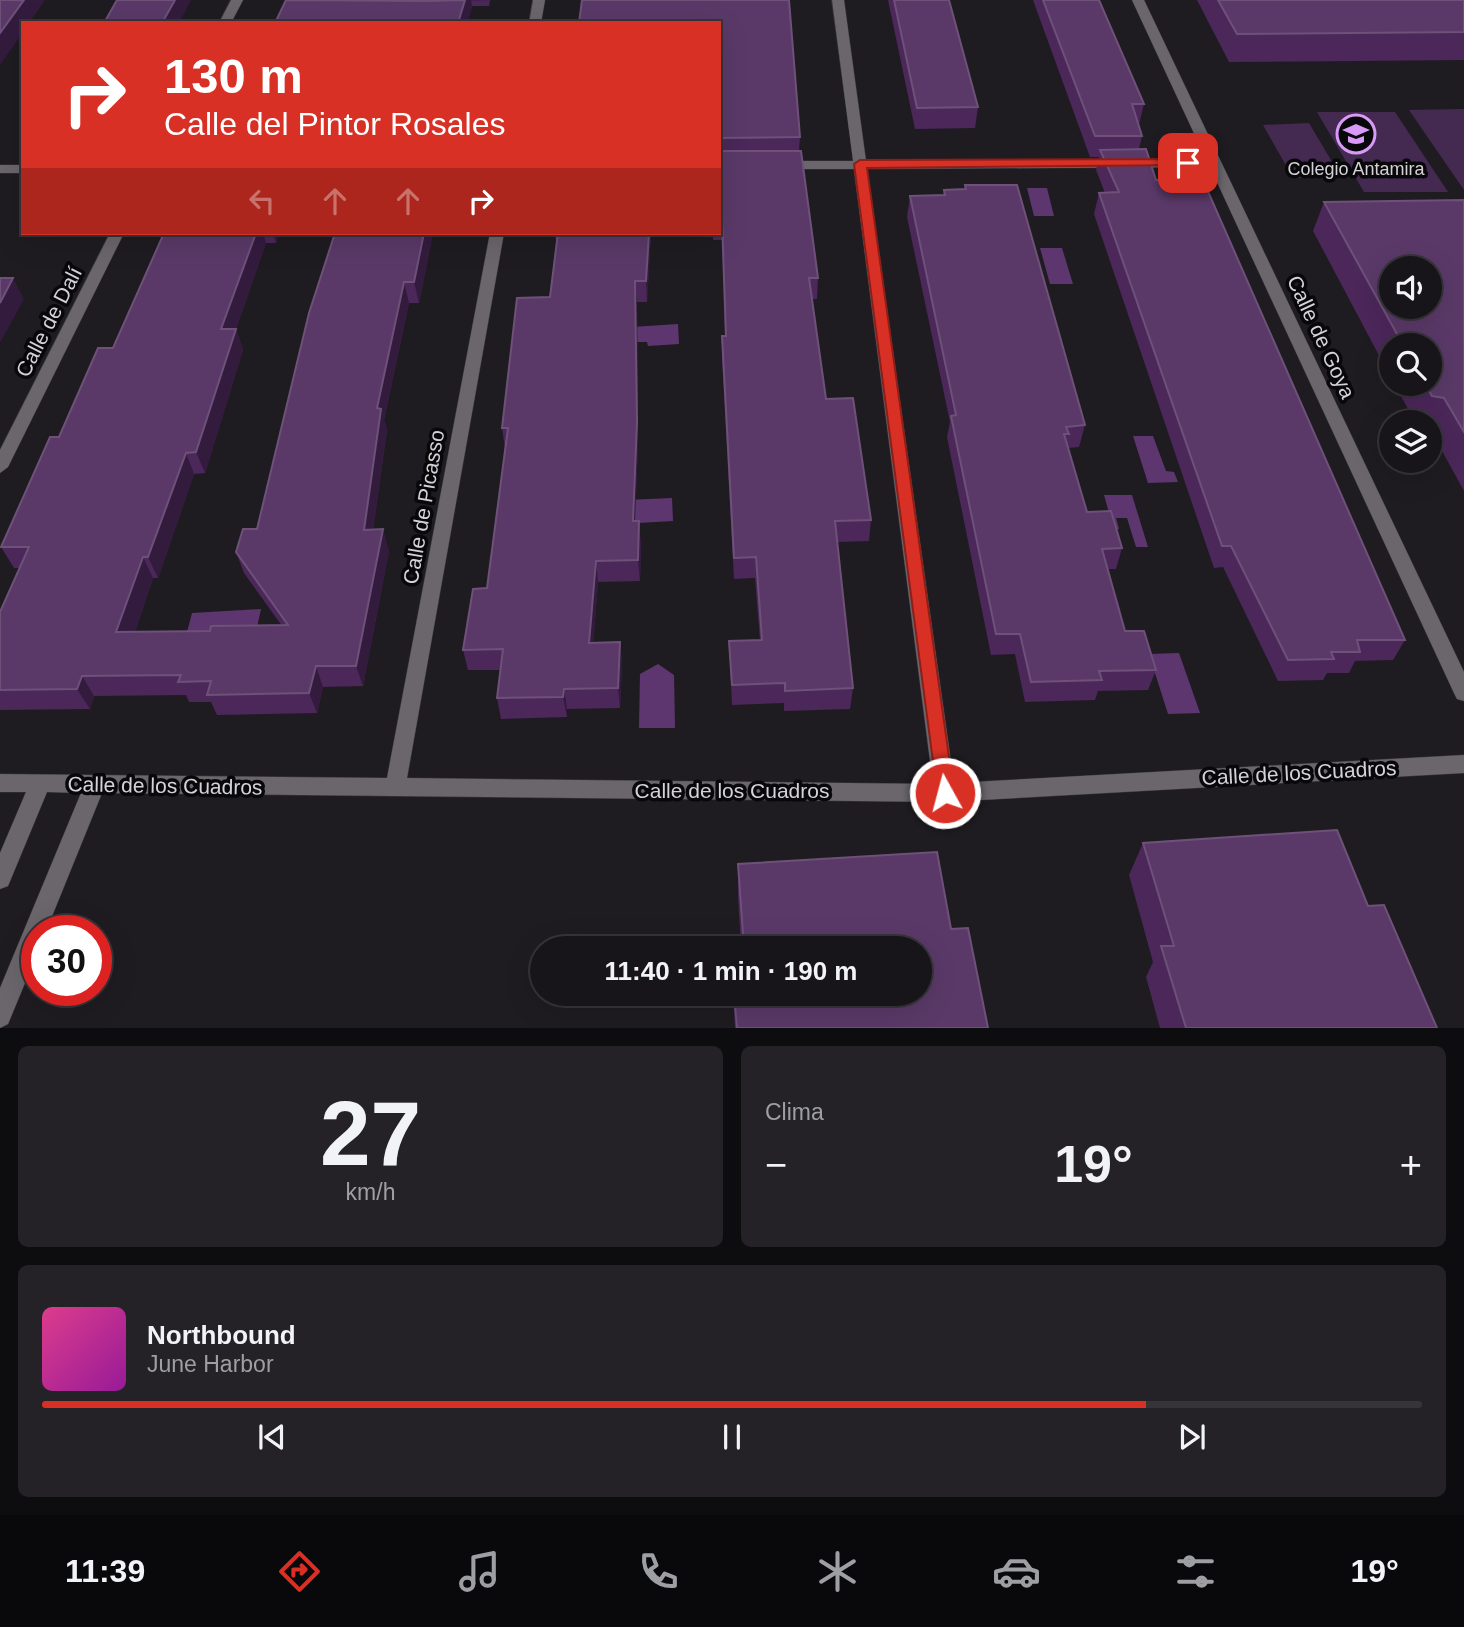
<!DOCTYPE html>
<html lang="es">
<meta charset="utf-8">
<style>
:root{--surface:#171519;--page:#242226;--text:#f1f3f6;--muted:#9e9fa2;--line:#363438;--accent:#d93025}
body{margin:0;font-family:Arial,sans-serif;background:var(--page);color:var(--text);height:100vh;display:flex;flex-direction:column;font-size:26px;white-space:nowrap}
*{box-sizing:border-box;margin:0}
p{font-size:23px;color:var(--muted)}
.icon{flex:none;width:38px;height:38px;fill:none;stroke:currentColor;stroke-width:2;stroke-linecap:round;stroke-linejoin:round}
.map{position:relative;height:1028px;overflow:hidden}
.sheet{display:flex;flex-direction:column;gap:18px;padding:18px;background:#0d0c0e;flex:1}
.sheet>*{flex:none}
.banner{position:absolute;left:21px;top:21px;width:700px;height:214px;border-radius:0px;box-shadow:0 7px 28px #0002,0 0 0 2px var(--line);background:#d93025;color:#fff;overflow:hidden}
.controls{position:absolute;left:1379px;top:256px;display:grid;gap:14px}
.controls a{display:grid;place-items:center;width:63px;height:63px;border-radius:50%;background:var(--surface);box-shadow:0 7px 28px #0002,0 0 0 2px var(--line);font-size:35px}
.speed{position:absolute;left:21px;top:915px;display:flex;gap:14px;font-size:35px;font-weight:700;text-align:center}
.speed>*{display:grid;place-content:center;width:91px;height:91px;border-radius:50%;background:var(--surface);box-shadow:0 7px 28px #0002,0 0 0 2px var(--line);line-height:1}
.speed .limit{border:10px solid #d22;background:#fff;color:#111}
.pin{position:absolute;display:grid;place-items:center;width:60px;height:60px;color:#fff;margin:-30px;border-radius:14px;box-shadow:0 4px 10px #0006}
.me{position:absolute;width:77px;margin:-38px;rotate:353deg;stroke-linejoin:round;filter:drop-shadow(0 0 5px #0008)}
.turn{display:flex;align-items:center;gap:24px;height:147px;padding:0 28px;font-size:32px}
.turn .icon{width:91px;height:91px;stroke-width:2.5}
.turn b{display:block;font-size:49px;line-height:60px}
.lanes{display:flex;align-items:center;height:66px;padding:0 28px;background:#0003;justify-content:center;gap:35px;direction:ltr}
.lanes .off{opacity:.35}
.big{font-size:52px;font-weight:700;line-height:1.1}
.sheet .tile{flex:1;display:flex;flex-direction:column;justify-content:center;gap:10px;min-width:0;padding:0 24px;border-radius:10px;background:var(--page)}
.sheet .dial{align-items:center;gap:0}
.dial b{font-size:91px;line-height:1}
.song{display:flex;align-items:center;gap:21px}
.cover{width:84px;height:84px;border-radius:10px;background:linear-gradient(135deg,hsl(330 70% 55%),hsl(300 70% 35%))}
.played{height:7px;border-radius:4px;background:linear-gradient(90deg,var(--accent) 80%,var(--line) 80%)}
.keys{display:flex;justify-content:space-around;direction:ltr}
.heat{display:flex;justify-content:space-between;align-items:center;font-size:38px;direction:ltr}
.sheet .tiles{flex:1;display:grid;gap:18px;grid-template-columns:1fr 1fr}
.tile:last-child{grid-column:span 2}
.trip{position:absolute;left:530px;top:936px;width:402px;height:70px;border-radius:35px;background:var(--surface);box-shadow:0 7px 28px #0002,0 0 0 2px var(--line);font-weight:700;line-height:70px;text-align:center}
.dock{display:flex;height:112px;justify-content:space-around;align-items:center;background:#09080a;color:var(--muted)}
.dock .icon{width:49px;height:49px}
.dock .selected{color:var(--accent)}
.dock b{font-size:32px;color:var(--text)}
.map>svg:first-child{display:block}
.green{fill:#442951}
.water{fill:#5d366f}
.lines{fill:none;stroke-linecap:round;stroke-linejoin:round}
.minor-casing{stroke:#3a383c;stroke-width:1}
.minor{fill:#6a666c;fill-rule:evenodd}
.wall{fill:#4b275a}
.shaded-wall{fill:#331b3e}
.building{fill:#5a3968;stroke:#6d5179;stroke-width:2;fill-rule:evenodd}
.route{fill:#d93025;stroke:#8d1f18;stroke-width:2}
.labels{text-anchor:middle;stroke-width:7;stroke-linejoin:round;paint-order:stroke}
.far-poi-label{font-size:18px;fill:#d4d2d6;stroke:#080709}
.street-label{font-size:21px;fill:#d4d2d6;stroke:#080709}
</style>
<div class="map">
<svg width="1464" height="1029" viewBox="0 0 1464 1029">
<rect width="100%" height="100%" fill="#1f1c21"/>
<!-- green -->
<g class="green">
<polygon points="1464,109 1464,190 1409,110"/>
<polygon points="1317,112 1395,112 1448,192 1364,192"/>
<polygon points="1309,123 1341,177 1293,178 1263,125"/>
</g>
<!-- water -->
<g class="water">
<polygon points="1027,188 1047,188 1054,216 1034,216"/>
<polygon points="1062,248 1073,284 1050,284 1040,248"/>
<polygon points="678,324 679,344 648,346 647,342 633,342 632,327"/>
<polygon points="1133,436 1153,436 1166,471 1174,472 1178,482 1148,483"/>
<polygon points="1104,495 1132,495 1148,547 1136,547 1127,518 1116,518 1119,529 1114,530"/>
<polygon points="672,498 673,521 620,524 603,501"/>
<polygon points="261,609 256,632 186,636 192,613"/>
<polygon points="1179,653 1200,713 1168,714 1149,654"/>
<polygon points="658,664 674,675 675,728 639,728 640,674"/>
</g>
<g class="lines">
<defs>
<g id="minor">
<polygon points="231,0 243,0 231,23 219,23"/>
<polygon points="533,0 545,0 541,23 529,23"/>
<polygon points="832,0 844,0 866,161 1206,159 1132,0 1144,0 1464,672 1464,701 1457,699 1454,693 1210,167 867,169 954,783 1464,755 1464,773 945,802 102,793 46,931 37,931 37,954 8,1024 0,1028 0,988 81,793 47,792 8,886 0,889 0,853 26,792 0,792 0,774 387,778 490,233 504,233 407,778 933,784 854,169 779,169 772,165 779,161 853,161"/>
<rect x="0" y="165" width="23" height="8"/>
<polygon points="110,233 124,233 8,467 0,473 0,450"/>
</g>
</defs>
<!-- minor casing -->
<use href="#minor" class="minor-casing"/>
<!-- minor -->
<use href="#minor" class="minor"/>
</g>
<!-- wall -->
<g class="wall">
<polygon points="285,0 427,1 490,0 489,6 472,6 467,23 275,23 285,2"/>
<polygon points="789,0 800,137 799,151 818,278 817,299 812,299 826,399 871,520 869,541 837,542 853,688 850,709 784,711 784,703 732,705 729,641 760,640 755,578 734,579 722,357 722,336 725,336 722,240 713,240 713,233 719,233 719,23"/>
<polygon points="888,0 949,0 978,107 975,128 915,129"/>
<polygon points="1033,0 1099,0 1144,104 1139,124 1138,124 1142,136 1139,149 1405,640 1393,660 1355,661 1349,673 1327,673 1323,680 1278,681 1223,567 1214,568 1094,214 1099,193 1105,193 1096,170 1099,157 1090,157"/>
<polygon points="1197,0 1464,0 1464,60 1229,62"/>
<polygon points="965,185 1085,425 1079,447 1068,448 1087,512 1122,548 1116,569 1108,569 1125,631 1156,670 1148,690 1098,691 1095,700 1025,702 1015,654 991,655 947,437 950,422 907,217 910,196 943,196 944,190 964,189"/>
<polygon points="1464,200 1464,491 1430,429 1430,422 1415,422 1394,383 1430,383 1430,345 1391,345 1391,378 1313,231 1324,202"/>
<polygon points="164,233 279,233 276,243 266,243 236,329 243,350 205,473 194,474 158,578 153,578 135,632 210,631 282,626 244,573 236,552 257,529 334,235 334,233 433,233 419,303 409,303 384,420 387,430 373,530 389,551 363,686 323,687 317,713 217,715 211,702 189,702 186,695 94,696 90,709 0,710 0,612 19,568 14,568 1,547 59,437 113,348"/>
<polygon points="555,233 651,233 647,302 637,302 638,443 635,521 641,542 640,581 598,582 593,643 620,642 622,663 620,708 567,709 567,717 501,719 497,698 501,670 468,670 463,650 487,588 505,448 502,428 550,297 556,242"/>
<polygon points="1143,843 1368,906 1437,1028 1160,1028 1146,977 1153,962 1129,875"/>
<polygon points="738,864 951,929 988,1028 735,1028 733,994 920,994 920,948 741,948 738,896"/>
</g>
<!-- shaded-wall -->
<g class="shaded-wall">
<polygon points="24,0 45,0 29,23 23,23 23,32 0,65 0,33"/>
<polygon points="175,0 191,0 179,23 162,23"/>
<polygon points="465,0 471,0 472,6 467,23 458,23"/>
<polygon points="256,233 263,233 266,243 236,329 243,350 205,473 196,452 221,329"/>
<polygon points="273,233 279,233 276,243"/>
<polygon points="424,233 433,233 419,303 414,282"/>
<polygon points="649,233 651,233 647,302 646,281"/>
<polygon points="13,278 24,299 0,343 0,303"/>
<polygon points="635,281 637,302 638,443 634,542 633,521"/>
<polygon points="404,282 409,303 384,420 387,430 370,551 364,530 377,408"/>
<polygon points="186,453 194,474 158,578 148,557"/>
<polygon points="639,521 641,542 640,581 638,560"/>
<polygon points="383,529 389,551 363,686 356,666"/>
<polygon points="143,557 153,578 128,653 116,632"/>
<polygon points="596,561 598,582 592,663 589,643"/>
<polygon points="620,642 622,663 620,708 618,688"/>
<polygon points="316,666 323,687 317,713 309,693"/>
<polygon points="82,676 94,696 90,709 77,689"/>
<polygon points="564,689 567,709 567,717 563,697"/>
</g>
<!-- building -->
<g class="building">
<polygon points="0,0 24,0 0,33"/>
<polygon points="117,0 175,0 162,23 104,23"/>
<polygon points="286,0 427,1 465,0 458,23 275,23"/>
<polygon points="582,0 789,0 800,137 719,138 719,23 579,23"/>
<polygon points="894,0 949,0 978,107 917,108"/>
<polygon points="1043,0 1099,0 1144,104 1132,104 1142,136 1095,136"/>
<polygon points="1218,0 1464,0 1464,32 1237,34"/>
<polygon points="1146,149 1156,180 1203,180 1405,640 1357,640 1360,652 1331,652 1334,659 1288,660 1231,546 1222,546 1099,193 1119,192 1100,150"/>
<polygon points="719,151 801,151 818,278 809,278 826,399 853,398 871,520 835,521 853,688 785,691 785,683 732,685 729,641 762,640 756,557 734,558 722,336 726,336 722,219 719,219"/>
<polygon points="965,185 1017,185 1085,425 1066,427 1069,434 1064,434 1087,512 1111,511 1122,548 1102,549 1125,631 1144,631 1156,670 1099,671 1102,680 1031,682 1020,634 996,634 951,416 956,415 910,196 945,195 944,190 966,189"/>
<path d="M1464,200V432L1444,398L1432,396L1425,383H1430V345H1403L1324,202ZM1391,268H1430V306H1391Z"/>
<polygon points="164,233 256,233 221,329 236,329 196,452 186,453 148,557 143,557 116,632 210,631 211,626 288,625 236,552 243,529 257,529 309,313 335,233 424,233 414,282 404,282 377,408 381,409 364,530 383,529 356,666 316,666 309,693 207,695 211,681 178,682 181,675 82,676 77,689 0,690 0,612 29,547 1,547 50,437 59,437 98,348 113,348"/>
<polygon points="558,233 649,233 646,281 635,281 637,422 633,521 639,521 638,560 596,561 589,643 620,642 618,688 564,689 563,697 497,698 503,649 463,650 473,589 487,588 508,428 502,428 517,298 550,297"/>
<polygon points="0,278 13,278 0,303"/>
<polygon points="1337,830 1368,906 1384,905 1437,1028 1186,1028 1161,946 1174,946 1143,843"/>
<polygon points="937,852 951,929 968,928 988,1028 737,1028 734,994 920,994 920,948 744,948 738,864"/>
</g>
<!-- route -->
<polygon class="route" points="1188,159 1192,160 1192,165 867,168 954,793 952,799 938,799 854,164 860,160"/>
<!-- icons -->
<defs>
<symbol id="school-ring" viewBox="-11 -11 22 22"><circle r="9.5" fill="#080709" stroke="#d99af7" stroke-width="1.5"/><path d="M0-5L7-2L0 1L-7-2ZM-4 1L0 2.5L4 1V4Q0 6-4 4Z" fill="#d99af7"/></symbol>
</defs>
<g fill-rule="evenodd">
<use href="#school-ring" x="1334" y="112" width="44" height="44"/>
</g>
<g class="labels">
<!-- far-poi labels -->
<g class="far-poi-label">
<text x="1356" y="175">Colegio Antamira</text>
</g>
<!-- street labels -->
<g class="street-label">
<text transform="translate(49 322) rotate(-63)" y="7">Calle de Dalí</text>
<text transform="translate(1321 337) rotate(65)" y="7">Calle de Goya</text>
<text transform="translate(424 507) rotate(-80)" y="7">Calle de Picasso</text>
<text transform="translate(1299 773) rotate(-3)" y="7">Calle de los Cuadros</text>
<text transform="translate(165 786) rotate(1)" y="7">Calle de los Cuadros</text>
<text x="732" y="798">Calle de los Cuadros</text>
</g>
</g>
</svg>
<div class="controls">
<a><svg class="icon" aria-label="sound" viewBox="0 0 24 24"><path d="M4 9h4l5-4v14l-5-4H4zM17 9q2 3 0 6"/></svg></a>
<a><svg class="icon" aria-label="search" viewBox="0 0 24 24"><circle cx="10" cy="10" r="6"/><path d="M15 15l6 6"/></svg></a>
<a><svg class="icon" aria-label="layers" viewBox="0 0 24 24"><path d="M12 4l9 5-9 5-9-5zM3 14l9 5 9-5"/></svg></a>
</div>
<div class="speed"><div class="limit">30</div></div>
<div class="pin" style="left:1188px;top:163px;background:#d93025"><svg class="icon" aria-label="arrive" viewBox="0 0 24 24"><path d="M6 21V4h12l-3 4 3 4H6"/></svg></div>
<svg class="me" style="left:945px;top:793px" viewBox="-20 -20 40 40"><circle r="17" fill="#d93025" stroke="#fff" stroke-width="3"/><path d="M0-11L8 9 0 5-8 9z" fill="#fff"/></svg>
<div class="trip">11:40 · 1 min · 190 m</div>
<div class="banner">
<div class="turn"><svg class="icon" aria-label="right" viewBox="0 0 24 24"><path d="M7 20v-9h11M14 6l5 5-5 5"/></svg><div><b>130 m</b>Calle del Pintor Rosales</div></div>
<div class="lanes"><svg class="icon off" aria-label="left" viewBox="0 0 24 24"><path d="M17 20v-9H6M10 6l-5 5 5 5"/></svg><svg class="icon off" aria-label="ahead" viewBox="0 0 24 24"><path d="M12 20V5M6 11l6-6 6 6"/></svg><svg class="icon off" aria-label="ahead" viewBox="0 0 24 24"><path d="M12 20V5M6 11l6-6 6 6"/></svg><svg class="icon" aria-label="right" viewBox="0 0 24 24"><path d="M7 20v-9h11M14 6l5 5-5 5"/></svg></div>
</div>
</div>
<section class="sheet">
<div class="tiles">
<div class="tile dial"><b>27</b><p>km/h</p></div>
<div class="tile"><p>Clima</p>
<div class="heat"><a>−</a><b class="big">19°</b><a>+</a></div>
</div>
<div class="tile">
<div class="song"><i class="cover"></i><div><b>Northbound</b><p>June Harbor</p></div></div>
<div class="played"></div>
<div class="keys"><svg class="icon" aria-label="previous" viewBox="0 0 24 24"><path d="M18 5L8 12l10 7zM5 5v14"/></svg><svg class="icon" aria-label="pause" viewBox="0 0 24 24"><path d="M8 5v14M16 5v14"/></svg><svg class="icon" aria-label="next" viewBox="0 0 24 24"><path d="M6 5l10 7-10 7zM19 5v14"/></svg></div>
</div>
</div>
</section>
<nav class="dock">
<b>11:39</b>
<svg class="icon selected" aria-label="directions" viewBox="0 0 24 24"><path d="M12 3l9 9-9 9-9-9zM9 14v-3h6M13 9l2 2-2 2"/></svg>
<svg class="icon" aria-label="music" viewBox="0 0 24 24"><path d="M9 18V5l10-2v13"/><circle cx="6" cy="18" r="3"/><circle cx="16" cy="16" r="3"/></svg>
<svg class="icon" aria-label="phone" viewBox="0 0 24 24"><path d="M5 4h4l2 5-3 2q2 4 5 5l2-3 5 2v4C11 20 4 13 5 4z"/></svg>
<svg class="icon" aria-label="climate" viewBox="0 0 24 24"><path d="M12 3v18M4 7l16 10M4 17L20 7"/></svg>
<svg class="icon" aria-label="car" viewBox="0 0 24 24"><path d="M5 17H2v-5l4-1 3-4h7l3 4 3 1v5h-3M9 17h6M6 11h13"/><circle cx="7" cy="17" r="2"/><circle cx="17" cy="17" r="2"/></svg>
<svg class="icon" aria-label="filters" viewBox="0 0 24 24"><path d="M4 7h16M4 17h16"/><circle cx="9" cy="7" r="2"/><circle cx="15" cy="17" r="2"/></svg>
<b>19°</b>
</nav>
